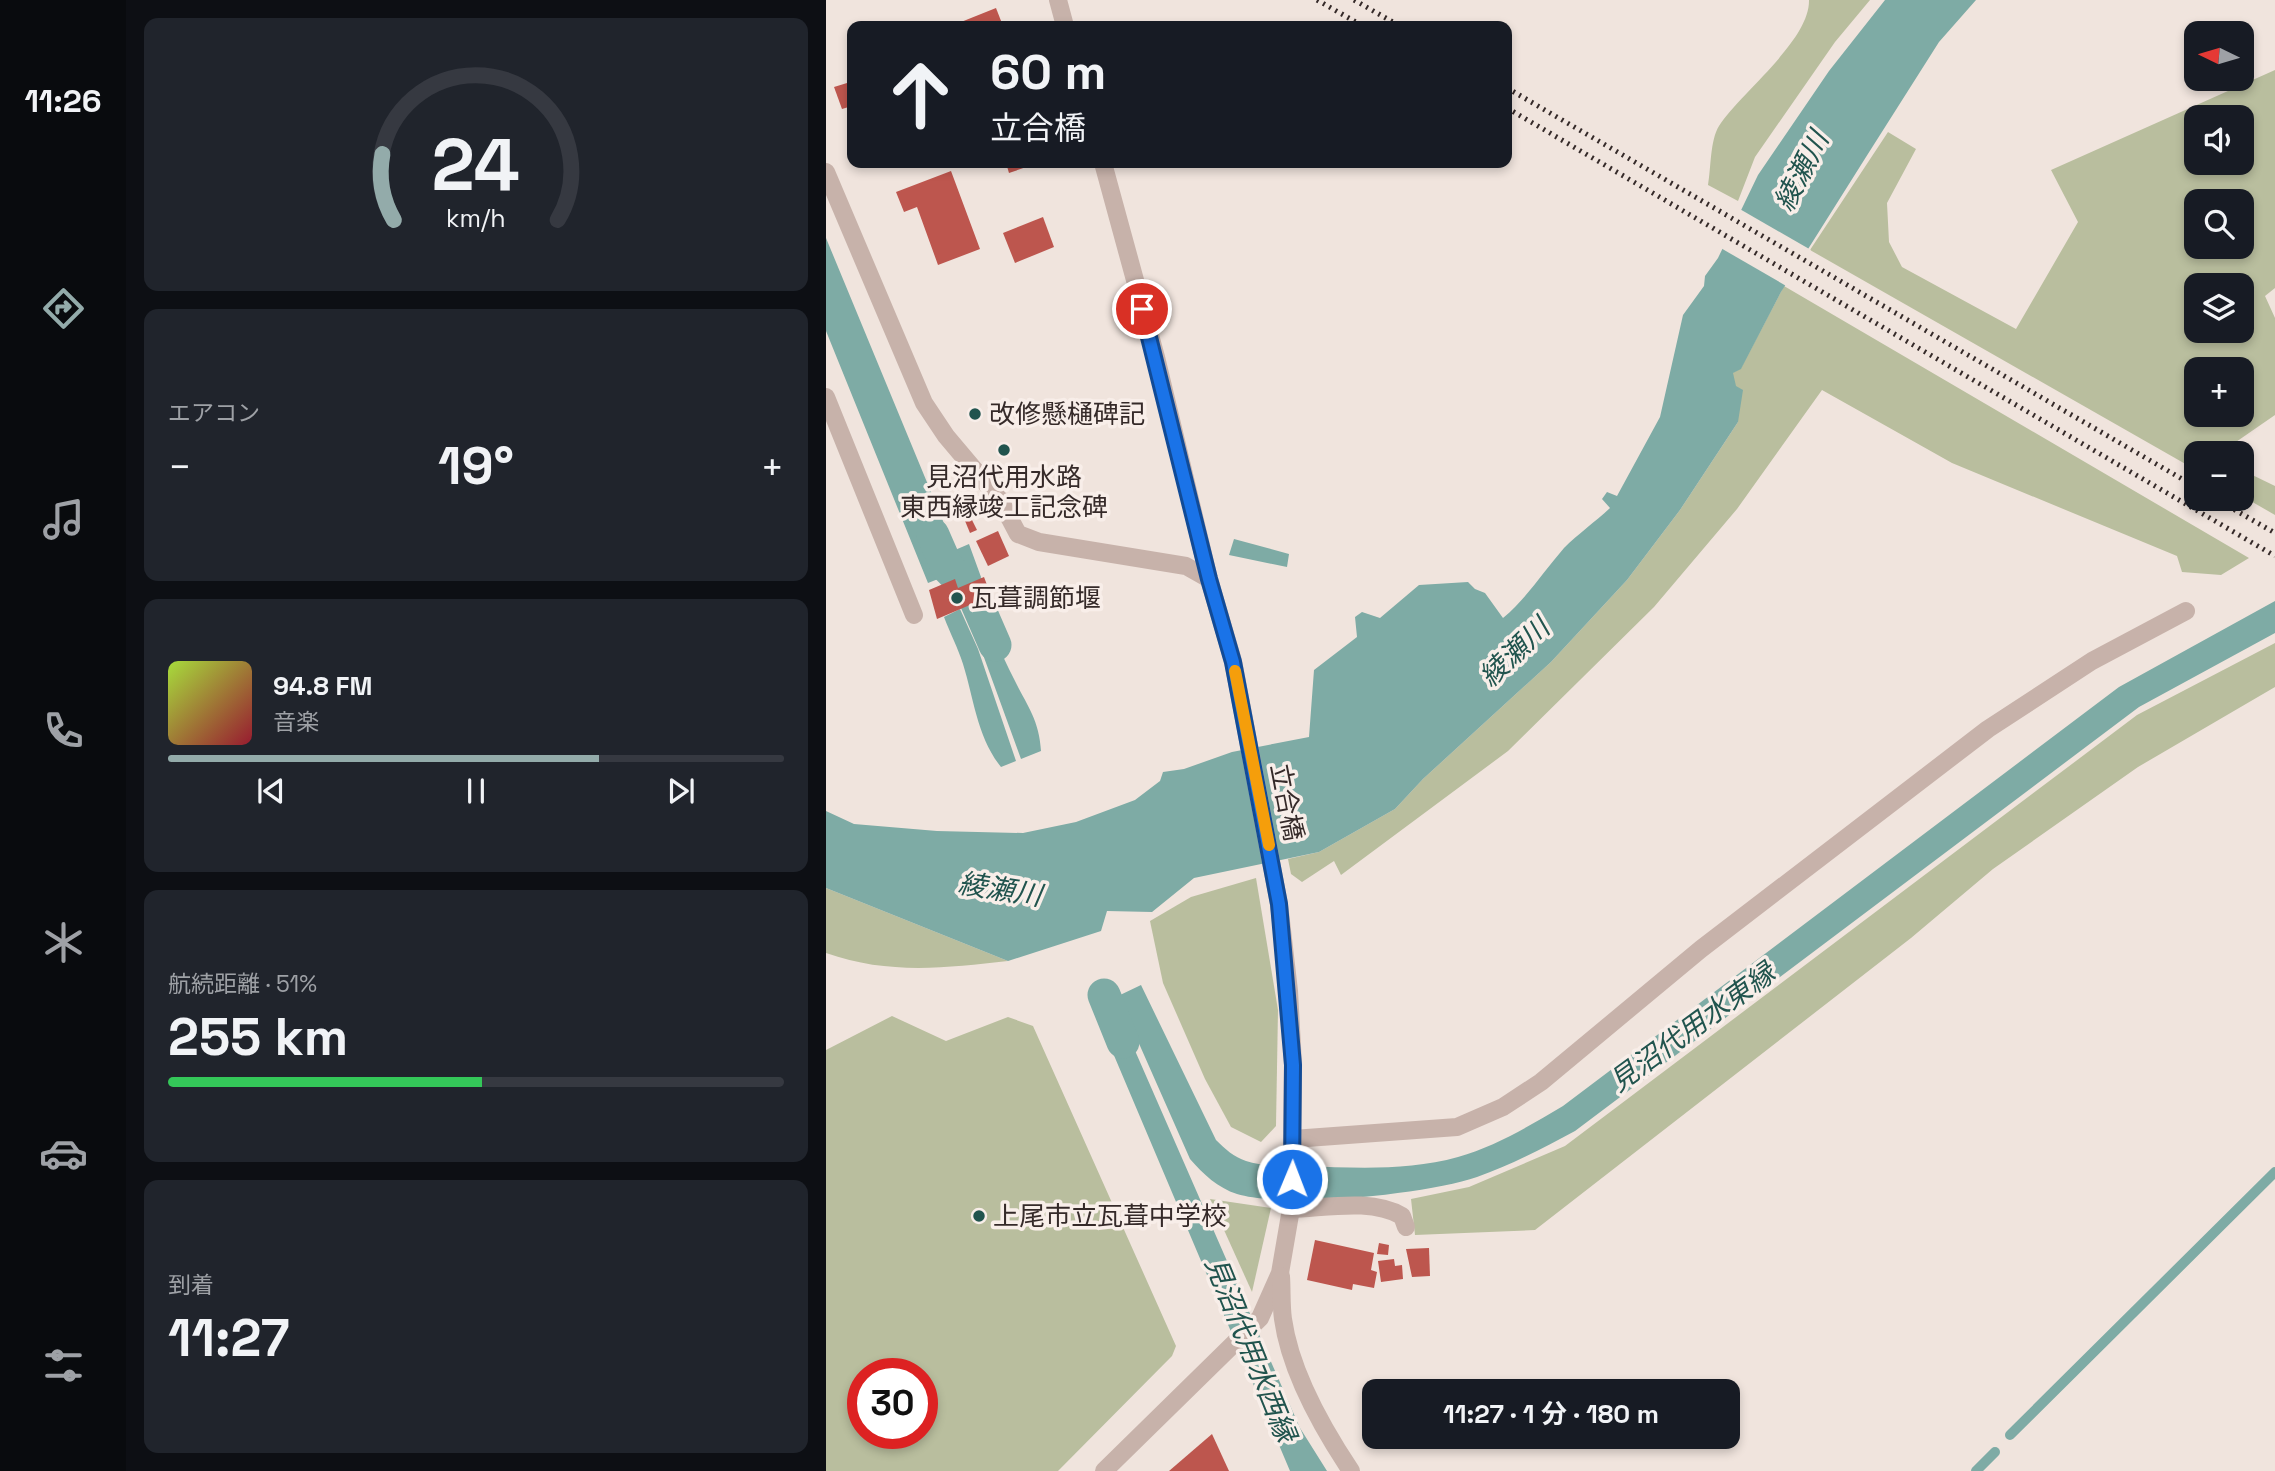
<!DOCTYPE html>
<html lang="ja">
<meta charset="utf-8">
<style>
:root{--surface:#171b24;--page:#20242c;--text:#f1f3f6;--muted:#9ea1a6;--line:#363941;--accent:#93abaa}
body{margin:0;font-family:"Space Grotesk","Noto Sans JP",sans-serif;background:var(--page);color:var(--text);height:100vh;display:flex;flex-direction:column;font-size:26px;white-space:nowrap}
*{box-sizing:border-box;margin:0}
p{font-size:23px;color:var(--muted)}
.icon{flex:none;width:38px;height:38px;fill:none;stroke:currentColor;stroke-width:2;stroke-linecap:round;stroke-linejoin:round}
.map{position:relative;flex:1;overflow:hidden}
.side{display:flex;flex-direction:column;gap:18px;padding:18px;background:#0d0f14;width:700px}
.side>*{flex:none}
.hud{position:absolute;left:21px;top:21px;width:665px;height:147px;border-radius:14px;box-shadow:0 4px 10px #0003;background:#171b24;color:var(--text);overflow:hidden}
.needle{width:46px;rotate:275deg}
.fabs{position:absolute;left:1358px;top:21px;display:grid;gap:14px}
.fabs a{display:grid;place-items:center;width:70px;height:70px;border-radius:14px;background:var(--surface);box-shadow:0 4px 10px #0003;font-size:35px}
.speed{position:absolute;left:21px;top:1358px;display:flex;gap:14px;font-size:35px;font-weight:700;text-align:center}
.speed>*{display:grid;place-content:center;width:91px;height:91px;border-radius:50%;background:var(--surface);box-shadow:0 4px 10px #0003;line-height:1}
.speed .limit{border:10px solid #d22;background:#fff;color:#111}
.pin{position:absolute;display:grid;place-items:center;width:60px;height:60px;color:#fff;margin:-30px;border:4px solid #fff;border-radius:50%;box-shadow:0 2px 7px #0007}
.me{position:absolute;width:77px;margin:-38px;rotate:1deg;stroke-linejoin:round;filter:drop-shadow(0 0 5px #0008)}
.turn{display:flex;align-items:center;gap:24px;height:147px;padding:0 28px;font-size:32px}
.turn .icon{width:91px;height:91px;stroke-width:2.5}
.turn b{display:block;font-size:49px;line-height:60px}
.big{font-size:52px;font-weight:700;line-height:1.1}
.side .widget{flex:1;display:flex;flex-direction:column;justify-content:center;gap:10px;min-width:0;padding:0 24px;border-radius:14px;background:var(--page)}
.side .dial{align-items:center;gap:0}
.dial svg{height:182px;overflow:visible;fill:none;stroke:var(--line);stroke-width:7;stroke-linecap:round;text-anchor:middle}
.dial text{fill:var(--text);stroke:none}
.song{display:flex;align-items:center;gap:21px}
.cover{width:84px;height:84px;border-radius:10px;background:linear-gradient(135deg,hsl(80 70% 55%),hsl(350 70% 35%))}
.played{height:7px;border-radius:4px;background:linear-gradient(90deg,var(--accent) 70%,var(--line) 70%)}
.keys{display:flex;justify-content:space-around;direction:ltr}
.heat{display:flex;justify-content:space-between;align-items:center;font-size:38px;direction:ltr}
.charge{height:10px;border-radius:5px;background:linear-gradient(90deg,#34c759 51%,var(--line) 0)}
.trip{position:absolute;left:536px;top:1379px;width:378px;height:70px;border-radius:14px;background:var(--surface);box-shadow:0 4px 10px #0003;font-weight:700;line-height:70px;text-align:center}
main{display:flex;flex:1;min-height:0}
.dock{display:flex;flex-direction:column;width:126px;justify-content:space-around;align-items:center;background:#090b0e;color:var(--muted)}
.dock .icon{width:49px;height:49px}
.dock .active{color:var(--accent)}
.dock b{font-size:32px;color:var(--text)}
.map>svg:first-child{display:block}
.green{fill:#b9be9e;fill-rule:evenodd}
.water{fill:#7eaba5}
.pier{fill:#f0e4dd}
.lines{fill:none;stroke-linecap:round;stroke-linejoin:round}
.stream{stroke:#7eaba5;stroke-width:10}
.canal{stroke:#7eaba5;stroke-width:33}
.building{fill:#bd564e}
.minor{stroke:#c7b2aa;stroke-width:18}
.rail{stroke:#352a29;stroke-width:5;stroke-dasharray:2 5;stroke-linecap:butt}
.route-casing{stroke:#114b97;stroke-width:18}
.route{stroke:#1a73e8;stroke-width:12}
.slow{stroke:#f59e0b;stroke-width:12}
.poi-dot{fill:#21544e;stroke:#f8eee9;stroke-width:2.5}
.labels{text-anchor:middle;stroke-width:7;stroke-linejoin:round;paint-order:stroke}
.poi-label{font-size:26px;fill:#352a29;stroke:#f8eee9;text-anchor:start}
.street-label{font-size:26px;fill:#352a29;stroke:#f8eee9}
.water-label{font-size:28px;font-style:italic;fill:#21544e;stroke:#f8eee9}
</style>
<main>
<nav class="dock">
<b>11:26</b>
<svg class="icon active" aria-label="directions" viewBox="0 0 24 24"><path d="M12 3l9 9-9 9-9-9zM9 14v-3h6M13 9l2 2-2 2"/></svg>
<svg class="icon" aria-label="music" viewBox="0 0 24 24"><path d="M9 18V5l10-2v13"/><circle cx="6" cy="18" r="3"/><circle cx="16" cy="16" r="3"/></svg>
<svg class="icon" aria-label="phone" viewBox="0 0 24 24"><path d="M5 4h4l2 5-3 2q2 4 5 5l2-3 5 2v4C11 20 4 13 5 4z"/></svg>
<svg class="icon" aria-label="climate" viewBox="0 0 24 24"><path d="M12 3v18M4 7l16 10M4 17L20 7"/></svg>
<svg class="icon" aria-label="car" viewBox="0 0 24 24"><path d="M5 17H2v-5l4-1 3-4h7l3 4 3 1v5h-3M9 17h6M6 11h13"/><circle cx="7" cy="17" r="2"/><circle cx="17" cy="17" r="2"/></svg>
<svg class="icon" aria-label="filters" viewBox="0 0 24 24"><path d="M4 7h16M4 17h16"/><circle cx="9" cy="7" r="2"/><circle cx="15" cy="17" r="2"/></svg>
</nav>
<section class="side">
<div class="widget dial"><svg viewBox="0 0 100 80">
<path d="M14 69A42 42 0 1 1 86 69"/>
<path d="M14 69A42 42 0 0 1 9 40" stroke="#93abaa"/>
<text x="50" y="56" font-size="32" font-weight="700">24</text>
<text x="50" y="72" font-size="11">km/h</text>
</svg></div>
<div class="widget"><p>エアコン</p>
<div class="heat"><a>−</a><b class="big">19°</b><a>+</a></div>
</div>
<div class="widget">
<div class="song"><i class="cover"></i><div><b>94.8 FM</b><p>音楽</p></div></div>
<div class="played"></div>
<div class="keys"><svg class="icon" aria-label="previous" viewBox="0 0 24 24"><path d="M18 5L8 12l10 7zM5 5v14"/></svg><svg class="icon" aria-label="pause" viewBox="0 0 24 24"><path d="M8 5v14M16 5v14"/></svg><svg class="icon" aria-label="next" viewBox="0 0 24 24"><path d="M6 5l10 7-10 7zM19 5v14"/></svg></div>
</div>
<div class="widget"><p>航続距離 · 51%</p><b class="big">255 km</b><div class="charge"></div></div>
<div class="widget"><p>到着</p><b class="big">11:27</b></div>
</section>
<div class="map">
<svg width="1449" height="1471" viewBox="0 0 1449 1471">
<rect width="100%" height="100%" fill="#f0e4dd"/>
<!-- green -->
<g class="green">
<path d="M983,0H1044L1009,42L929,157L912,201L882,185C885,169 884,140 893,126C914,93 984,41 983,0Z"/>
<path d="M1449,70V288L1439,296L1449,318V415L1394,453H1370V470L984,250L1062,132L1090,149L1061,203L1063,242L1076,267L1190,329L1252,222L1225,170ZM1370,117H1416V163H1370ZM1370,201H1416V247H1370ZM1370,285H1416V331H1370ZM1370,369H1416V415H1370Z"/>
<polygon points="958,286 1423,558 1395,575 1356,572 1351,556 1126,463 996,390 911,509 828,607 682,751 515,875 508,861 476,882 465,874 462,859 493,852 569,809 597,779 725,662 801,580 854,510 912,422 906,373 915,368"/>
<polygon points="1416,470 1449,486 1449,515 1416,496"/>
<polygon points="1449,643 1449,687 1312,767 1167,869 1085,938 709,1230 589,1235 585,1199 643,1187 739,1146 1311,715"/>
<polygon points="430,878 452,1010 450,1126 435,1142 405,1127 379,1079 337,983 324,921 365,897"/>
<path d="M0,888L182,961C119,968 62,975 0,953Z"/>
<path d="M66,1016L120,1041L182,1017L207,1026L350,1346L346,1356L232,1471H0V1050ZM37,1374H96V1433H37Z"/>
<polygon points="384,1199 445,1208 426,1292"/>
</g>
<!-- water -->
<g class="water">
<path d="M1059,0H1150L1113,42L1040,157L955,292L915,369L907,373L910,386L917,390L912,422L854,510L801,580L725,662L597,779L569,809L493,852L368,878L326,912L281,911L275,931L182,961L0,888V811L28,824L111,831L197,833L250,822L309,800L334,781L337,772L358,769L406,752L483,737L488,670L531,637L529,617L536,612L554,618L593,585L642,582L649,589L659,593L677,618C701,598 717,572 738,548C752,534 769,522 784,508L776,499L781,492L791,496L834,417L857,315L878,286L879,276L892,258L932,175L1003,71Z"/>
<polygon points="0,238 129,550 143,544 155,577 134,585 130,572 102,583 0,331"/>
<polygon points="408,539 463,554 461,567 403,555"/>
<path d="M1449,601V633L1313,707L749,1131C717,1148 685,1165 651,1177C601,1194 461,1209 411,1194C392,1188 377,1174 364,1159L292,996L315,985L390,1140C399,1149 408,1157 420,1161C438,1167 460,1165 478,1166C529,1168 582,1171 632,1157C670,1146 703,1126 737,1106L1293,687Z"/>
<path d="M153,602C165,627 175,654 188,679C201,706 213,719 215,751L195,759L140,608Z"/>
<path d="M134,609L152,649L190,761L175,767C151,737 148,699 137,664C132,648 124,633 118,617Z"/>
<polygon points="286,998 474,1428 501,1471 464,1471 273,1020 274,1002"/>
</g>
<!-- pier -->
<polygon class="pier" points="912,208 985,250 962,287 893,247"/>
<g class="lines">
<!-- stream -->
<g class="stream">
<polyline points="1184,1435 1449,1172"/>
<polyline points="1150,1471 1169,1452"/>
</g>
<!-- canal -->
<g class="canal">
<polyline points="107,535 121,567 146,592 169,645"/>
<polyline points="278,995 297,1042"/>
</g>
</g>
<!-- building -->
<g class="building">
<polygon points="170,8 177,26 125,26"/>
<polygon points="21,83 26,106 16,109 8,87"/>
<polygon points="180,163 212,163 183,173"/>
<polygon points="125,171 154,249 112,265 91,207 78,212 70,192"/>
<polygon points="217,217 228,247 189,263 177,233"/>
<polygon points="143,514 151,530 144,533 137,516"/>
<polygon points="172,531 183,556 162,566 150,541"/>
<polygon points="158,577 164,593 156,596 158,599 111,619 103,590 129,579 132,588"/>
<polygon points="489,1240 548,1253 545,1270 551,1272 548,1288 527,1284 526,1290 481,1280"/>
<polygon points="553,1243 563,1245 562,1255 551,1254"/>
<polygon points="603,1248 604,1276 586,1277 580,1249"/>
<polygon points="568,1259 569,1266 576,1265 577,1279 555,1282 552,1261"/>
<polygon points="386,1434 403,1471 343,1471"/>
</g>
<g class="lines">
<!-- minor -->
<g class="minor">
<polyline points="232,0 239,26"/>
<polyline points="277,163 330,357 383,579 407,661 453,904 463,991 467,1065 465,1209 454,1273 434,1318 278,1471"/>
<polyline points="0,172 98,403 120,436 174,500 192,534 213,542 360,566 383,579"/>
<polyline points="0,397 88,615"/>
<polyline points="467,1139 631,1127 677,1107 715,1082 875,949 1162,729 1266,661 1360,611"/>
<path d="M465,1209C500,1208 545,1198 576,1216L580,1227"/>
<path d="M455,1276C456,1291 455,1305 457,1319C464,1370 497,1429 525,1471"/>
</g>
<!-- rail -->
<g class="rail">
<polyline points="491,0 537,26"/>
<polyline points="528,0 574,26"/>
<polyline points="681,88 1370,487"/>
<polyline points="681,108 1449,556"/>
<polyline points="1390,499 1449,533"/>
</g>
</g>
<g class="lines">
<defs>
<polyline id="route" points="316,309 383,579 407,662 453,904 467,1065 466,1179"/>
</defs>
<!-- route casing -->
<use href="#route" class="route-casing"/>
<!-- route -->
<use href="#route" class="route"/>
<!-- slow -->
<polyline class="slow" points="409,671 443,845"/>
</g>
<!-- markers -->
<g class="poi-dot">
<circle cx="149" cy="414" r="7"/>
<circle cx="178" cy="450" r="7"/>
<circle cx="131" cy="598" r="7"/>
<circle cx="153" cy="1216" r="7"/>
</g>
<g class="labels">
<!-- poi labels -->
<g class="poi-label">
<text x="163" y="423">改修懸樋碑記</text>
<text x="178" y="486" text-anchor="middle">見沼代用水路<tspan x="178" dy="30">東西縁竣工記念碑</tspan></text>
<text x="145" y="607">瓦葺調節堰</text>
<text x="167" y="1225">上尾市立瓦葺中学校</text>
</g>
<!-- street labels -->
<g class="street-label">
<text transform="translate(461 802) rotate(79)" y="9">立合橋</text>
</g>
<!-- water labels -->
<g class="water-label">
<text transform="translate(975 171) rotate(-63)" y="10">綾瀬川</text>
<text transform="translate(688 652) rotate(-44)" y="10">綾瀬川</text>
<text transform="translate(174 889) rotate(9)" y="10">綾瀬川</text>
<text transform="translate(866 1027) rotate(-36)" y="10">見沼代用水東縁</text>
<text transform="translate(425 1349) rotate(68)" y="10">見沼代用水西縁</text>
</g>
</g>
</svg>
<div class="fabs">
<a><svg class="needle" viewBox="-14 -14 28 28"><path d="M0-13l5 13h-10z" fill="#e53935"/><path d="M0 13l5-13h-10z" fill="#9ea1a6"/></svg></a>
<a><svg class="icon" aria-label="sound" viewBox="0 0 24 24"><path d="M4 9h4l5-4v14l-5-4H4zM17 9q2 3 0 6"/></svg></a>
<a><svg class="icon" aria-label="search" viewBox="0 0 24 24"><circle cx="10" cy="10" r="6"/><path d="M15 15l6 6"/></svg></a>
<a><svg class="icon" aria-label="layers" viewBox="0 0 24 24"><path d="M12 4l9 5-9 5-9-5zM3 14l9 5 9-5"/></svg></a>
<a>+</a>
<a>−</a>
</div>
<div class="speed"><div class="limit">30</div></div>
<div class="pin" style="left:316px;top:309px;background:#d93025"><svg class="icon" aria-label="arrive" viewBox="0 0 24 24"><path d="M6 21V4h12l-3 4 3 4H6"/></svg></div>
<svg class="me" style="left:466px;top:1179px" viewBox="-20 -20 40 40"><circle r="17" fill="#1a73e8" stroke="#fff" stroke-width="3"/><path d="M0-11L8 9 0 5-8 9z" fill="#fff"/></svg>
<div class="trip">11:27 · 1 分 · 180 m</div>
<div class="hud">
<div class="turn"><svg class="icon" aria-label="ahead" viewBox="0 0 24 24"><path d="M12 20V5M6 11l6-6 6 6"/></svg><div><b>60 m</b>立合橋</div></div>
</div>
</div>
</main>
